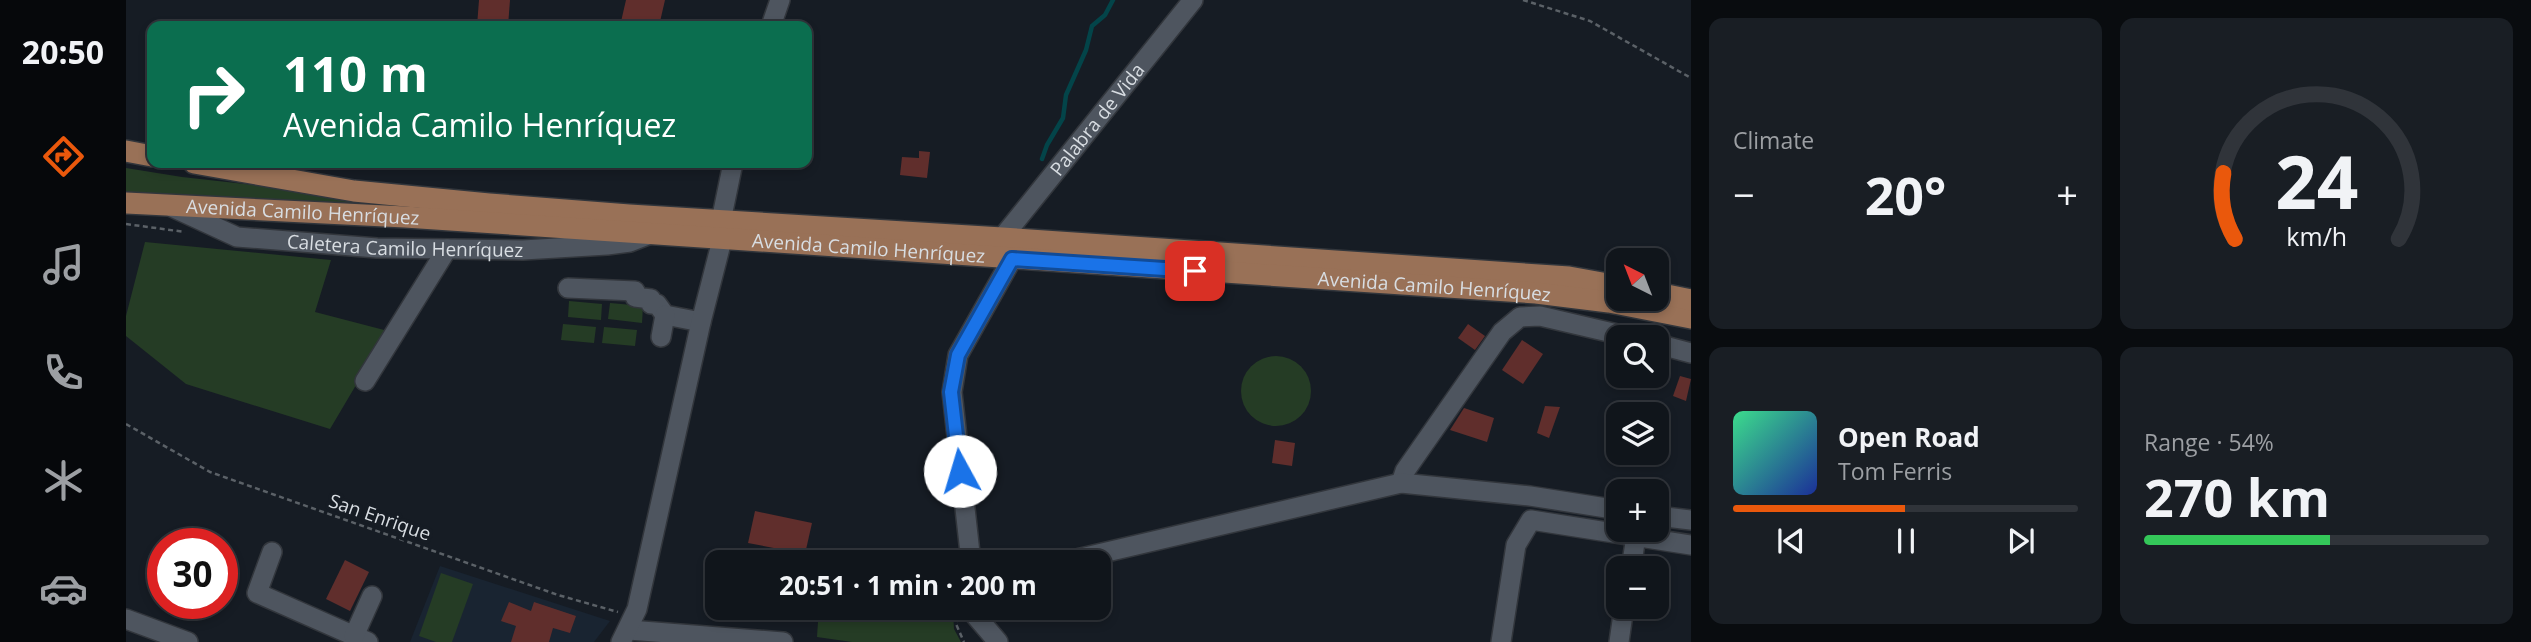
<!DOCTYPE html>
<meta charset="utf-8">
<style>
:root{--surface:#10151b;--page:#191e24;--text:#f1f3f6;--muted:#9c9fa3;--line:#30343a;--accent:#ea580c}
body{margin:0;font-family:"Open Sans",sans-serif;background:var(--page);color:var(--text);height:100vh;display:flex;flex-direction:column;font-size:26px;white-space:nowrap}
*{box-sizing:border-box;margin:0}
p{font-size:23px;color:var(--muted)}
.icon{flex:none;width:38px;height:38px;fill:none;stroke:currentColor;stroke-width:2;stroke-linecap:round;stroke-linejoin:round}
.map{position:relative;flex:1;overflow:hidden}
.side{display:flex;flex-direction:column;gap:18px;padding:18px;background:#090c0f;width:840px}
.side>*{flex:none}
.banner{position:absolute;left:21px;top:21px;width:665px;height:147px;border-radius:14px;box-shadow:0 4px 10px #0003,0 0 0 2px var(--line);background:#0b6e4f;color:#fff;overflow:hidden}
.needle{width:46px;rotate:318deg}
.buttons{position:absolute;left:1480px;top:248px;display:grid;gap:14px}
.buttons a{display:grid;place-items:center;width:63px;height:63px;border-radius:14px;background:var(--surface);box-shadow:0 4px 10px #0003,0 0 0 2px var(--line);font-size:35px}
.speed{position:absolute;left:21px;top:528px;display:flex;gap:14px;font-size:35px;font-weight:700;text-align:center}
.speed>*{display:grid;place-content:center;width:91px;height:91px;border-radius:50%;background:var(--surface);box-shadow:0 4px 10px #0003,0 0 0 2px var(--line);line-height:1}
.speed .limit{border:10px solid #d22;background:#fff;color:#111}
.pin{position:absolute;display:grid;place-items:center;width:60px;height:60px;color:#fff;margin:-30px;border-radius:14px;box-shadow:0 4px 10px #0006}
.me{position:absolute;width:77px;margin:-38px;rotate:354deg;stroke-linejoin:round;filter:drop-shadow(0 0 5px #0008)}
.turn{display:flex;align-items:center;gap:24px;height:147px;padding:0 21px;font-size:32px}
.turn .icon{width:91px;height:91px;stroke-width:2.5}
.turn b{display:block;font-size:49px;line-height:60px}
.big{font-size:52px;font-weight:700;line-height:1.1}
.side .tile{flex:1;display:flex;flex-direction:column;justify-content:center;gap:10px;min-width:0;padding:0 24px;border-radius:14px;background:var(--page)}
.side .dial{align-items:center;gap:0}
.dial svg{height:182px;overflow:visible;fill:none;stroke:var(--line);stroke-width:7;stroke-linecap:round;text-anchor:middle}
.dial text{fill:var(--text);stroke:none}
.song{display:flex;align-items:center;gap:21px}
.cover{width:84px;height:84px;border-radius:10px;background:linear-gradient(135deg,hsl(150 70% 55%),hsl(230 70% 35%))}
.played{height:7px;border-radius:4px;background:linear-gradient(90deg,var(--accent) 50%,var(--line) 50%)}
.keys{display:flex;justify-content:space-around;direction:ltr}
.heat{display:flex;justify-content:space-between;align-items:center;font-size:38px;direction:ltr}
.charge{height:10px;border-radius:5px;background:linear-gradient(90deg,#34c759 54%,var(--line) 0)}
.side .tiles{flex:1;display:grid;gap:18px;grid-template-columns:repeat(2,1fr)}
.trip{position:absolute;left:579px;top:550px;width:406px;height:70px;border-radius:14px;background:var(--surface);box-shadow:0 4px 10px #0003,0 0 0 2px var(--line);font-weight:700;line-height:70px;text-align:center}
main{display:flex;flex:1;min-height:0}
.tab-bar{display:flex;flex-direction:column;width:126px;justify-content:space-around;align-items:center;background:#06080b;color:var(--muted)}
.tab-bar .icon{width:49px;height:49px}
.tab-bar .current{color:var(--accent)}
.tab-bar b{font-size:32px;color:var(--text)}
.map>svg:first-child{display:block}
.built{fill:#192431}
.green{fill:#253c25}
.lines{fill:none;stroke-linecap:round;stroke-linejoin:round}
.stream{stroke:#034449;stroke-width:4.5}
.building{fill:#602e2c}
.minor-casing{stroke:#32363c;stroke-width:22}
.major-casing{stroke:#32363c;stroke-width:24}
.path{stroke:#5b6167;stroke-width:2.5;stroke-dasharray:5 3.5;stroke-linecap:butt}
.minor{stroke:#4e555f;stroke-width:19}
.major{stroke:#997157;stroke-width:21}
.route-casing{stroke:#114b97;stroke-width:18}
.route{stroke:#1a73e8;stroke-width:12}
.labels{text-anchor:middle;stroke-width:7;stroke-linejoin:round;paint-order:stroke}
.street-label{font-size:19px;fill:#d8dde2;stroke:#161c24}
</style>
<main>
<nav class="tab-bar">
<b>20:50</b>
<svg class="icon current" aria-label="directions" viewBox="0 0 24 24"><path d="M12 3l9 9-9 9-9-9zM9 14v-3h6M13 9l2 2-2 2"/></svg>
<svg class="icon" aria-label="music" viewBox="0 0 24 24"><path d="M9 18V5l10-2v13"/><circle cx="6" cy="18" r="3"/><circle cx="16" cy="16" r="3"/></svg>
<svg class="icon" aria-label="phone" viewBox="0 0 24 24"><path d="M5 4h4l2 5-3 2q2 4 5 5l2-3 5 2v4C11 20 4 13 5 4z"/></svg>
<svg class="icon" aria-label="climate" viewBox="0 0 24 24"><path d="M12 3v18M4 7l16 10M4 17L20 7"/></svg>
<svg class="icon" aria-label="car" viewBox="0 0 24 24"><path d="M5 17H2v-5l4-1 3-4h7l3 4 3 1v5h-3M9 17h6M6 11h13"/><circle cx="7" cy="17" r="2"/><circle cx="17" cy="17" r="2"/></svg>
</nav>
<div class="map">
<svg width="1565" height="642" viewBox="0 0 1565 642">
<rect width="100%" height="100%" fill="#161c24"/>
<!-- built -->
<polygon class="built" points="314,566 484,621 468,642 284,642"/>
<!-- green -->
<g class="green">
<polygon points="0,168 56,177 438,220 224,204 0,192"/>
<polygon points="19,242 205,260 189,312 262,331 204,429 60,384 0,336 0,316"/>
<polygon points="443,301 476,304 475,320 442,317"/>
<polygon points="484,303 517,306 516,323 482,319"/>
<polygon points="437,324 470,327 468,343 435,340"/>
<polygon points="478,327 511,330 509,346 476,343"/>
<circle cx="1150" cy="391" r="35"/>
<polygon points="315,573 347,584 326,642 310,642 293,636"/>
<polygon points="693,607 831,607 827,611 828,629 835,642 726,642 691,637"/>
</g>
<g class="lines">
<!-- stream -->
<polyline class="stream" points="916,159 921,145 937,118 940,95 960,50 966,26 979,15 987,0"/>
</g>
<!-- building -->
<g class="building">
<polygon points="353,0 384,0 382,26 351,26"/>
<polygon points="500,0 539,0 533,26 494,26"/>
<polygon points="793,151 804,152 801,178 774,175 776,157 793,158"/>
<polygon points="1342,324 1359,336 1349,350 1332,338"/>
<polygon points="1396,340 1417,354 1397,384 1376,370"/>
<polygon points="1554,376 1565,379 1560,401 1547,396"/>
<polygon points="1419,406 1434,407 1423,438 1411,433"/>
<polygon points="1338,408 1368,418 1361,442 1324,430"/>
<polygon points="1149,440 1169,443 1166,466 1146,463"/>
<polygon points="629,511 686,523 679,554 622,543"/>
<polygon points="219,560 243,572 224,611 200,599"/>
<polygon points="383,602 405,611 408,602 450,616 444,633 427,628 423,642 385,642 390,626 375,621"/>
</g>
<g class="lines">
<defs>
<g id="minor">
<polyline points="645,26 654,0"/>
<path id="s1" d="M46,207L111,237L251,248L397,250L481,245L504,242L522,235"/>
<polyline points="595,221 607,163"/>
<path id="s2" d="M876,238L1067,0"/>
<polyline points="442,288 509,291 509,297 525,299 525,304 531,304 539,315 575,322"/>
<polyline points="535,337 539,315"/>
<polyline points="1531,344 1565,353"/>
<polyline points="239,381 321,249"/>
<polyline points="1275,483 1279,471 1376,332 1394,317 1414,316 1491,334"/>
<polyline points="1531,516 1565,520"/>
<polyline points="146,552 131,593 242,642"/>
<polyline points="845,562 826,392 832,355 886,259"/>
<polyline points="938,562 1275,483 1404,496 1493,510"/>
<polyline points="1505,569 1510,536"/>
<polyline points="848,607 849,615 872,642"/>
<polyline points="0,619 62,642"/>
<polyline points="503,630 657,642"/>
<polyline points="228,636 246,596"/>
<polyline points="495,642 511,609 575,322 596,240"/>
<polyline points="1375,642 1390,545 1405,520 1565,545"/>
<polyline points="1493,642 1498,607"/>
</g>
<g id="major">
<polyline points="0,151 26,156"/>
<polyline points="68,163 228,191 363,204 503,215 876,238 1443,277 1493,286"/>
<path id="s3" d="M0,203L279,217L1410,293L1483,302L1565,318"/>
<polyline points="1531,293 1565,300"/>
</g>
</defs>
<!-- minor casing -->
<use href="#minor" class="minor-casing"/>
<!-- major casing -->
<use href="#major" class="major-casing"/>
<!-- path -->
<g class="path">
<polyline points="1397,0 1464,21 1565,78"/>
<polyline points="0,224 59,232"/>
<polyline points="0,424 84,472 432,595 492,612"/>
<polyline points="832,617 830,624 838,642"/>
</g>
<!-- minor -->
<use href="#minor" class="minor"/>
<!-- major -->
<use href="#major" class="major"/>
</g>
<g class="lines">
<defs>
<polyline id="route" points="834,471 825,392 832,355 886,259 1069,271"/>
</defs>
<!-- route casing -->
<use href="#route" class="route-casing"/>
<!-- route -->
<use href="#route" class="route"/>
</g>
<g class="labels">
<!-- street labels -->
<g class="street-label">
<text dy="7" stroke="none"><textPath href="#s2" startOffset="152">Palabra de Vida</textPath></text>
<text dy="7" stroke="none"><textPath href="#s3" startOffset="177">Avenida Camilo Henríquez</textPath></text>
<text dy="7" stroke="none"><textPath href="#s1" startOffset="240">Caletera Camilo Henríquez</textPath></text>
<text dy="7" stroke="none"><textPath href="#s3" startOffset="744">Avenida Camilo Henríquez</textPath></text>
<text dy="7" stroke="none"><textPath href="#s3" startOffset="1311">Avenida Camilo Henríquez</textPath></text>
<text transform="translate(254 517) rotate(19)" y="7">San Enrique</text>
</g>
</g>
</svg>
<div class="buttons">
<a><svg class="needle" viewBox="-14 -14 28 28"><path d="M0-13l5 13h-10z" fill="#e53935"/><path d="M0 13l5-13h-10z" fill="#9c9fa3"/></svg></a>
<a><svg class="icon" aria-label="search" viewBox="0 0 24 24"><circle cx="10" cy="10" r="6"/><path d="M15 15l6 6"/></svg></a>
<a><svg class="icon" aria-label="layers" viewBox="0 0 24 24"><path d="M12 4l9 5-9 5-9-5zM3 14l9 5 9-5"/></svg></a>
<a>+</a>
<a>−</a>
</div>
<div class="speed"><div class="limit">30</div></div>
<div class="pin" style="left:1069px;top:271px;background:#d93025"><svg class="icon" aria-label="arrive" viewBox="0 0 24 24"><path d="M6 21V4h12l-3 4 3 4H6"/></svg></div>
<svg class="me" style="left:834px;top:471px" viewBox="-20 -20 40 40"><circle r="19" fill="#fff"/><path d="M0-13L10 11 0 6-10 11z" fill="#1a73e8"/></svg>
<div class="trip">20:51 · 1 min · 200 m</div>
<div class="banner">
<div class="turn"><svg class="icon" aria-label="right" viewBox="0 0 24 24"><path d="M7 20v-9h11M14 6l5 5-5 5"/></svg><div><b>110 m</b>Avenida Camilo Henríquez</div></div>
</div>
</div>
<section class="side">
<div class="tiles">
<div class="tile"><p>Climate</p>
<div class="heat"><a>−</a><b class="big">20°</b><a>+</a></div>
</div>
<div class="tile dial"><svg viewBox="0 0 100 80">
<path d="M14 69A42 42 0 1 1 86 69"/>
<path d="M14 69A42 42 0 0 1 9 40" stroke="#ea580c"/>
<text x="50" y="56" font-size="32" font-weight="700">24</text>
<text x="50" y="72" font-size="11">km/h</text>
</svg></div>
<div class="tile">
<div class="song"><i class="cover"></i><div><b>Open Road</b><p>Tom Ferris</p></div></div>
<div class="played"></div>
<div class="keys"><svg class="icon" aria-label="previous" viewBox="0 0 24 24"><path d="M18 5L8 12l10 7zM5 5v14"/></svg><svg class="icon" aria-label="pause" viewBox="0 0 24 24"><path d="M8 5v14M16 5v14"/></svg><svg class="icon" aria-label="next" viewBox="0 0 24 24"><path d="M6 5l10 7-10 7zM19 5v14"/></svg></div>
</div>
<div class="tile"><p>Range · 54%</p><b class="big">270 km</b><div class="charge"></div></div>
</div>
</section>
</main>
